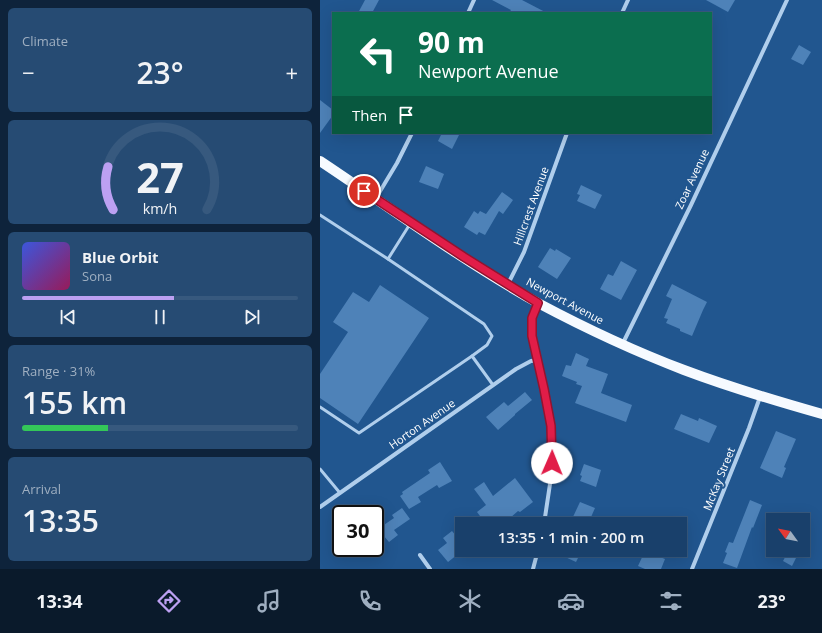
<!DOCTYPE html>
<meta charset="utf-8">
<style>
:root{--surface:#19406b;--page:#264b73;--text:#f1f3f6;--muted:#9fafc1;--line:#37597e;--accent:#bca0f2}
body{margin:0;font-family:"Open Sans",sans-serif;background:var(--page);color:var(--text);height:100vh;display:flex;flex-direction:column;font-size:15px;white-space:nowrap}
*{box-sizing:border-box;margin:0}
p{font-size:13px;color:var(--muted)}
.icon{flex:none;width:22px;height:22px;fill:none;stroke:currentColor;stroke-width:2;stroke-linecap:round;stroke-linejoin:round}
.map{position:relative;flex:1;overflow:hidden}
.details{display:flex;flex-direction:column;gap:8px;padding:8px;background:#0e233b;width:320px}
.details>*{flex:none}
.banner{position:absolute;left:12px;top:12px;width:380px;height:122px;border-radius:0px;box-shadow:0 4px 16px #0002,0 0 0 1px var(--line);background:#0b6e4f;color:#fff;overflow:hidden}
.needle{width:26px;rotate:303deg}
.tools{position:absolute;left:446px;top:513px;display:grid;gap:8px}
.tools a{display:grid;place-items:center;width:44px;height:44px;border-radius:0px;background:var(--surface);box-shadow:0 4px 16px #0002,0 0 0 1px var(--line);font-size:20px}
.speed{position:absolute;left:12px;top:505px;display:flex;gap:8px;font-size:20px;font-weight:700;text-align:center}
.speed>*{display:grid;place-content:center;width:52px;height:52px;border-radius:50%;background:var(--surface);box-shadow:0 4px 16px #0002,0 0 0 1px var(--line);line-height:1}
.speed .limit{border:2px solid #111;border-radius:6px;background:#fff;color:#111}
.pin{position:absolute;display:grid;place-items:center;width:34px;height:34px;color:#fff;margin:-17px;border:2px solid #fff;border-radius:50%;box-shadow:0 1px 4px #0007}
.me{position:absolute;width:44px;margin:-22px;rotate:1deg;stroke-linejoin:round;filter:drop-shadow(0 0 3px #0008)}
.turn{display:flex;align-items:center;gap:14px;height:84px;padding:0 20px;font-size:18px}
.turn .icon{width:52px;height:52px;stroke-width:2.5}
.turn b{display:block;font-size:28px;line-height:34px}
.then{display:flex;align-items:center;height:38px;padding:0 20px;background:#0003;gap:8px;font-size:15px}
.big{font-size:30px;font-weight:600;line-height:1.1}
.details .card{flex:1;display:flex;flex-direction:column;justify-content:center;gap:6px;min-width:0;padding:0 14px;border-radius:6px;background:var(--page)}
.details .dial{align-items:center;gap:0}
.dial svg{height:104px;overflow:visible;fill:none;stroke:var(--line);stroke-width:7;stroke-linecap:round;text-anchor:middle}
.dial text{fill:var(--text);stroke:none}
.song{display:flex;align-items:center;gap:12px}
.cover{width:48px;height:48px;border-radius:6px;background:linear-gradient(135deg,hsl(230 70% 55%),hsl(330 70% 35%))}
.played{height:4px;border-radius:2px;background:linear-gradient(90deg,var(--accent) 55%,var(--line) 55%)}
.keys{display:flex;justify-content:space-around;direction:ltr}
.heat{display:flex;justify-content:space-between;align-items:center;font-size:22px;direction:ltr}
.charge{height:6px;border-radius:3px;background:linear-gradient(90deg,#34c759 31%,var(--line) 0)}
.trip{position:absolute;left:135px;top:517px;width:232px;height:40px;border-radius:0px;background:var(--surface);box-shadow:0 4px 16px #0002,0 0 0 1px var(--line);font-weight:600;line-height:40px;text-align:center}
.dock{display:flex;height:64px;justify-content:space-around;align-items:center;background:#0a1a2b;color:var(--muted)}
.dock .icon{width:28px;height:28px}
.dock .current{color:var(--accent)}
.dock b{font-size:18px;color:var(--text)}
main{display:flex;flex:1;min-height:0}
.map>svg:first-child{display:block}
.building{fill:#4e82b8}
.lines{fill:none;stroke-linecap:round;stroke-linejoin:round}
.service{stroke:#b0ceec;stroke-width:3}
.minor{stroke:#b0ceec;stroke-width:4}
.primary{stroke:#f6faff;stroke-width:10}
.route-casing{stroke:#92132f;stroke-width:10}
.route{stroke:#e11d48;stroke-width:7}
.labels{text-anchor:middle;stroke-width:4;stroke-linejoin:round;paint-order:stroke}
.street-label{font-size:11px;fill:#fff;stroke:#21568f}
</style>
<main>
<section class="details">
<div class="card"><p>Climate</p>
<div class="heat"><a>−</a><b class="big">23°</b><a>+</a></div>
</div>
<div class="card dial"><svg viewBox="0 0 100 80">
<path d="M14 69A42 42 0 1 1 86 69"/>
<path d="M14 69A42 42 0 0 1 10 36" stroke="#bca0f2"/>
<text x="50" y="56" font-size="32" font-weight="700">27</text>
<text x="50" y="72" font-size="11">km/h</text>
</svg></div>
<div class="card">
<div class="song"><i class="cover"></i><div><b>Blue Orbit</b><p>Sona</p></div></div>
<div class="played"></div>
<div class="keys"><svg class="icon" aria-label="previous" viewBox="0 0 24 24"><path d="M18 5L8 12l10 7zM5 5v14"/></svg><svg class="icon" aria-label="pause" viewBox="0 0 24 24"><path d="M8 5v14M16 5v14"/></svg><svg class="icon" aria-label="next" viewBox="0 0 24 24"><path d="M6 5l10 7-10 7zM19 5v14"/></svg></div>
</div>
<div class="card"><p>Range · 31%</p><b class="big">155 km</b><div class="charge"></div></div>
<div class="card"><p>Arrival</p><b class="big">13:35</b></div>
</section>
<div class="map">
<svg width="502" height="569" viewBox="0 0 502 569">
<rect width="100%" height="100%" fill="#21568f"/>
<!-- building -->
<g class="building">
<polygon points="45,0 59,0 52,13 38,13"/>
<polygon points="172,0 202,0 227,13 189,13 191,10"/>
<polygon points="386,0 415,0 408,12"/>
<polygon points="479,45 491,52 483,65 471,59"/>
<polygon points="0,100 13,110 13,115 0,133"/>
<polygon points="122,133 140,133 132,149 118,141"/>
<polygon points="106,166 124,174 118,189 99,182"/>
<polygon points="261,185 282,195 275,209 257,201 260,195 257,194"/>
<polygon points="182,192 193,200 183,214 179,211 165,235 159,232 157,235 144,227 154,211 158,214 160,211 166,214"/>
<polygon points="230,248 235,251 236,249 251,258 237,279 218,267"/>
<polygon points="301,261 317,270 301,300 280,289 288,274 293,276"/>
<polygon points="352,284 387,302 383,310 372,336 360,331 360,329 346,323 348,319 344,318 352,299 346,296"/>
<polygon points="60,285 109,318 38,424 0,398 0,374 28,332 13,322 33,292 49,302"/>
<polygon points="256,353 269,359 266,366 288,374 281,393 312,405 306,422 255,403 262,386 256,384 257,382 242,376 246,365 251,366"/>
<polygon points="205,392 212,400 195,414 195,415 178,430 166,417 184,402 188,406"/>
<polygon points="361,414 378,421 379,418 397,426 389,443 354,429"/>
<polygon points="456,431 476,439 464,467 466,468 462,478 440,468"/>
<polygon points="120,462 132,481 119,488 117,485 98,497 101,502 89,509 80,496 83,494 82,492 110,473 108,470"/>
<polygon points="264,464 281,470 276,487 260,481 262,476 260,475"/>
<polygon points="195,478 213,502 200,512 198,511 183,524 161,524 157,519 160,516 157,512 166,505 154,489 164,482 173,496"/>
<polygon points="430,500 442,505 433,528 432,527 417,568 403,563 407,553 405,552 409,542 413,543"/>
<polygon points="260,502 275,508 268,524 264,524 252,519"/>
<polygon points="82,508 90,519 74,530 78,535 69,542 58,529 74,518 72,515"/>
<polygon points="132,531 142,543 142,551 128,562 118,550 127,543 123,538"/>
<polygon points="230,550 262,550 256,562"/>
<polygon points="469,550 480,550 472,566 463,561"/>
<polygon points="325,551 345,559 341,569 325,569 318,566"/>
</g>
<g class="lines">
<!-- service -->
<g class="service">
<polyline points="0,215 68,259 90,224"/>
<polyline points="68,259 164,324 172,336 167,345 152,356"/>
<polyline points="0,407 39,433 152,356 173,385"/>
<polyline points="0,469 20,493"/>
</g>
<!-- minor -->
<g class="minor">
<polyline points="148,13 154,0"/>
<polyline points="302,13 308,0"/>
<polyline points="56,198 77,163 92,133"/>
<polyline points="188,284 204,252 247,133"/>
<polyline points="218,304 212,318 212,336 228,408 232,444 230,484 224,524"/>
<polyline points="303,343 371,205 467,0"/>
<polyline points="0,507 196,369 211,361 218,360"/>
<polyline points="100,555 110,569"/>
<polyline points="213,569 218,550"/>
<polyline points="372,569 429,428 440,397"/>
</g>
<!-- primary -->
<path class="primary" d="M0,161C72,209 143,261 218,303C265,328 314,351 364,370C409,387 456,401 502,414"/>
</g>
<g class="lines">
<defs>
<polyline id="route" points="44,191 144,257 218,303 212,318 212,336 224,389 231,426 232,463"/>
</defs>
<!-- route casing -->
<use href="#route" class="route-casing"/>
<!-- route -->
<use href="#route" class="route"/>
</g>
<g class="labels">
<!-- street labels -->
<g class="street-label">
<text transform="translate(372 179) rotate(-65)" y="4">Zoar Avenue</text>
<text transform="translate(211 206) rotate(-70)" y="4">Hillcrest Avenue</text>
<text transform="translate(245 301) rotate(28)" y="4">Newport Avenue</text>
<text transform="translate(102 424) rotate(-35)" y="4">Horton Avenue</text>
<text transform="translate(399 479) rotate(-68)" y="4">McKay Street</text>
</g>
</g>
</svg>
<div class="tools">
<a><svg class="needle" viewBox="-14 -14 28 28"><path d="M0-13l5 13h-10z" fill="#e53935"/><path d="M0 13l5-13h-10z" fill="#9fafc1"/></svg></a>
</div>
<div class="speed"><div class="limit">30</div></div>
<div class="pin" style="left:44px;top:191px;background:#d93025"><svg class="icon" aria-label="arrive" viewBox="0 0 24 24"><path d="M6 21V4h12l-3 4 3 4H6"/></svg></div>
<svg class="me" style="left:232px;top:463px" viewBox="-20 -20 40 40"><circle r="19" fill="#fff"/><path d="M0-13L10 11 0 6-10 11z" fill="#e11d48"/></svg>
<div class="trip">13:35 · 1 min · 200 m</div>
<div class="banner">
<div class="turn"><svg class="icon" aria-label="left" viewBox="0 0 24 24"><path d="M17 20v-9H6M10 6l-5 5 5 5"/></svg><div><b>90 m</b>Newport Avenue</div></div>
<div class="then">Then<svg class="icon" aria-label="arrive" viewBox="0 0 24 24"><path d="M6 21V4h12l-3 4 3 4H6"/></svg></div>
</div>
</div>
</main>
<nav class="dock">
<b>13:34</b>
<svg class="icon current" aria-label="directions" viewBox="0 0 24 24"><path d="M12 3l9 9-9 9-9-9zM9 14v-3h6M13 9l2 2-2 2"/></svg>
<svg class="icon" aria-label="music" viewBox="0 0 24 24"><path d="M9 18V5l10-2v13"/><circle cx="6" cy="18" r="3"/><circle cx="16" cy="16" r="3"/></svg>
<svg class="icon" aria-label="phone" viewBox="0 0 24 24"><path d="M5 4h4l2 5-3 2q2 4 5 5l2-3 5 2v4C11 20 4 13 5 4z"/></svg>
<svg class="icon" aria-label="climate" viewBox="0 0 24 24"><path d="M12 3v18M4 7l16 10M4 17L20 7"/></svg>
<svg class="icon" aria-label="car" viewBox="0 0 24 24"><path d="M5 17H2v-5l4-1 3-4h7l3 4 3 1v5h-3M9 17h6M6 11h13"/><circle cx="7" cy="17" r="2"/><circle cx="17" cy="17" r="2"/></svg>
<svg class="icon" aria-label="filters" viewBox="0 0 24 24"><path d="M4 7h16M4 17h16"/><circle cx="9" cy="7" r="2"/><circle cx="15" cy="17" r="2"/></svg>
<b>23°</b>
</nav>
